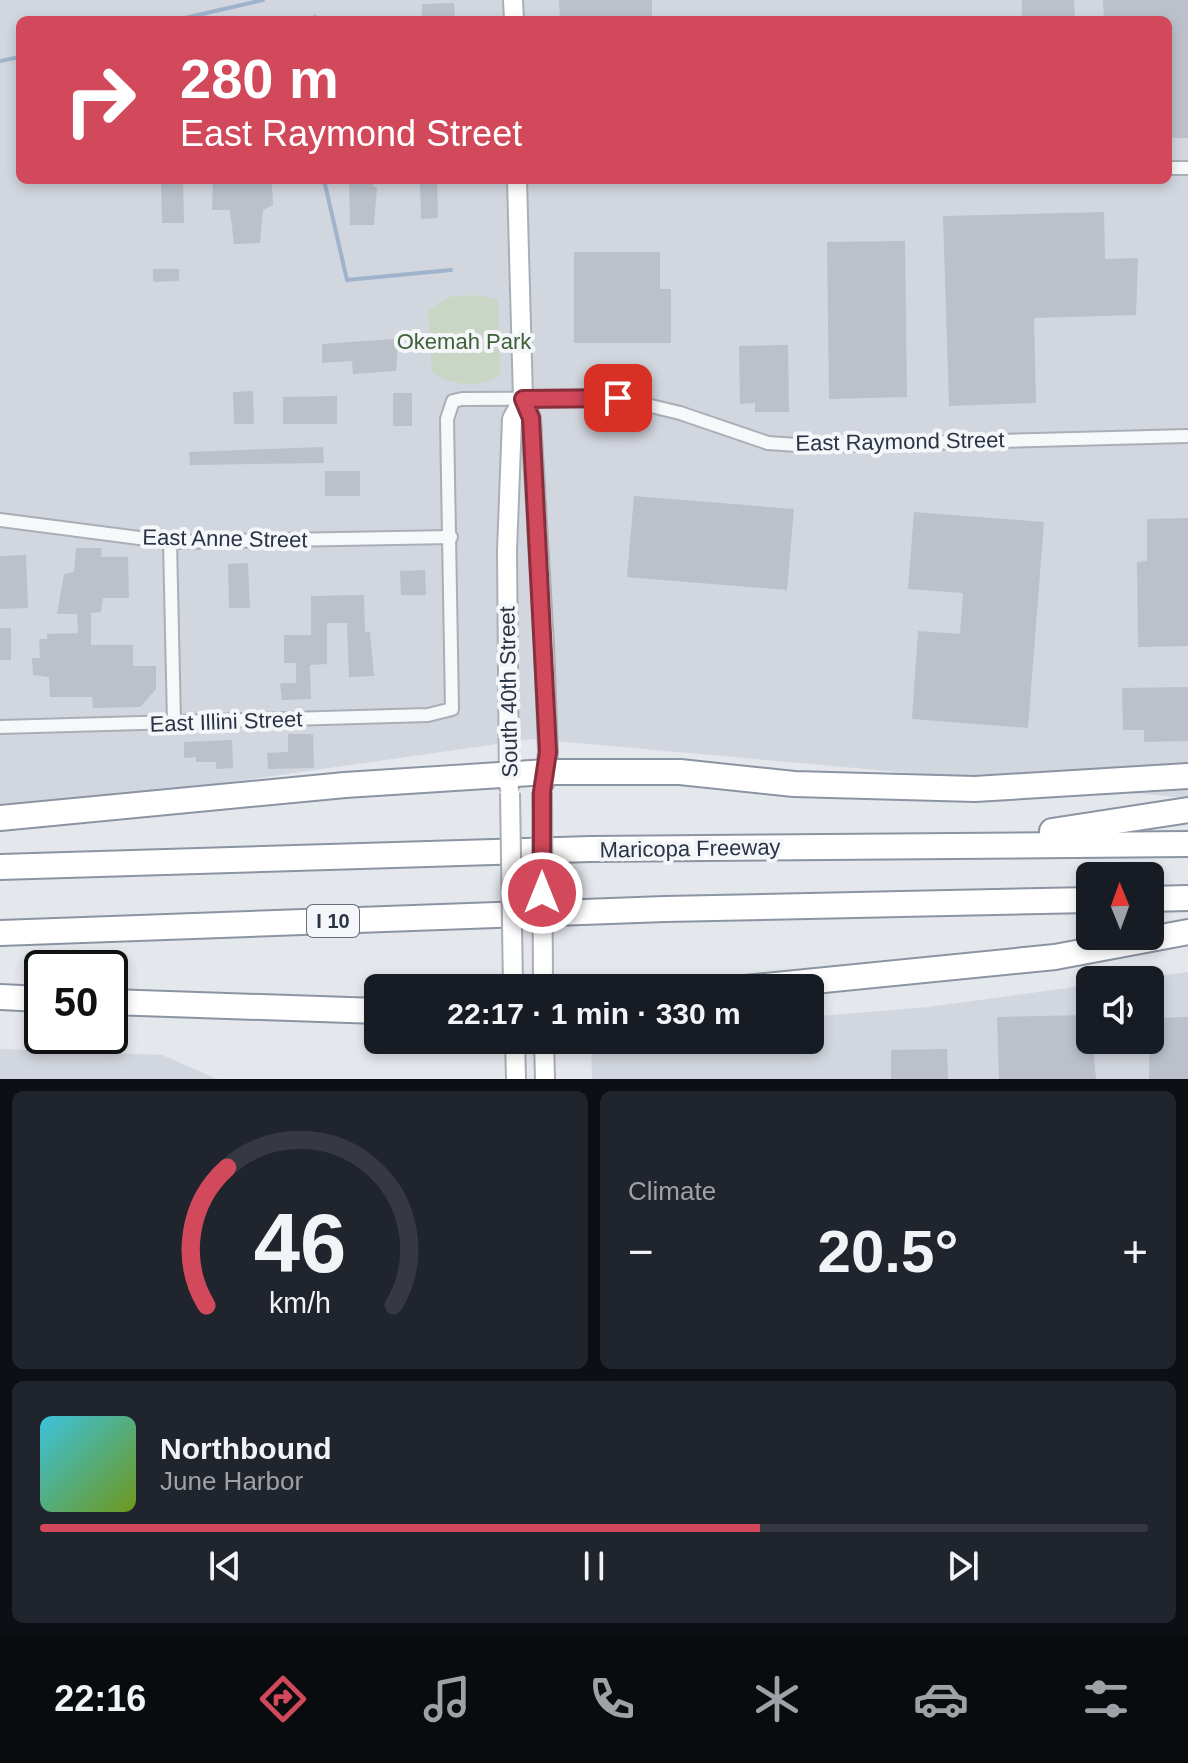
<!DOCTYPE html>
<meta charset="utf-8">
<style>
:root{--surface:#171b24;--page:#20242c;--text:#f1f3f6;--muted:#9ea1a6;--line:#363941;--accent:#d1495b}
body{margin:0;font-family:Helvetica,sans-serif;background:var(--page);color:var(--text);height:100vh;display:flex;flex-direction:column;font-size:30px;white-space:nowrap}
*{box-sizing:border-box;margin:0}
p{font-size:26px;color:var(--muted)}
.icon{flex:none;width:44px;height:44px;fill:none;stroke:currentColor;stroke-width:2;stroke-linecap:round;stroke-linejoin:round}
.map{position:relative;height:1079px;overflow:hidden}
.panel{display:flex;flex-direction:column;gap:12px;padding:12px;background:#0d0f14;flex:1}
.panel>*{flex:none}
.hud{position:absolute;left:16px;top:16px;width:1156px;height:168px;border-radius:12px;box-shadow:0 4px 12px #0003;background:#d1495b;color:#fff;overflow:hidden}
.needle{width:52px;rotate:359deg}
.tools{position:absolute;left:1076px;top:862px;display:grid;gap:16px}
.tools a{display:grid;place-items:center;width:88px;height:88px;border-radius:12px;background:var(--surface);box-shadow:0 4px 12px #0003;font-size:40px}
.speed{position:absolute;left:24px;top:950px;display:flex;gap:16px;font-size:40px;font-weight:700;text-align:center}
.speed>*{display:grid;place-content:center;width:104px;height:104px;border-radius:50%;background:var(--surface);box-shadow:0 4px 12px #0003;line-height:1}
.speed .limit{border:4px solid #111;border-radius:12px;background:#fff;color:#111}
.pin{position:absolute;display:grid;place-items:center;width:68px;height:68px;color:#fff;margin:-34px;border-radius:16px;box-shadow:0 4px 12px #0006}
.me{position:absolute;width:88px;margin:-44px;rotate:0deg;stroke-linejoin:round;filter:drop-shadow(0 0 6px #0008)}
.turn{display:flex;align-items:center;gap:28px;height:168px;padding:0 32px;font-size:36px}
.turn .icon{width:104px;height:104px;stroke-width:2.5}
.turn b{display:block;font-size:56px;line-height:68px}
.big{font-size:60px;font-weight:800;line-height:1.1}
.panel .widget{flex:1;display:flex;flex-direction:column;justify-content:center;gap:12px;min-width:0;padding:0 28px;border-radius:12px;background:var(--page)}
.panel .dial{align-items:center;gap:0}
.dial svg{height:208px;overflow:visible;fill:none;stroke:var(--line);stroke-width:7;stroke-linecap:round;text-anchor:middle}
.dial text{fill:var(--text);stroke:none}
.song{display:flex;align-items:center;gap:24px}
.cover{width:96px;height:96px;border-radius:12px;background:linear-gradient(135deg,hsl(190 70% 55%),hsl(80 70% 35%))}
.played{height:8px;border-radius:4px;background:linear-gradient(90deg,var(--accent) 65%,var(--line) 65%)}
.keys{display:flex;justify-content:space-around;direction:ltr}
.heat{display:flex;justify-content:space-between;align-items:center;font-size:44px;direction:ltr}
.panel .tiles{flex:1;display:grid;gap:12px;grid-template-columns:1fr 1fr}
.widget:last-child{grid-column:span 2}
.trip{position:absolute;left:364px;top:974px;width:460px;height:80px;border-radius:12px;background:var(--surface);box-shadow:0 4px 12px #0003;font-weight:800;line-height:80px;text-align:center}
.menu{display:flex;height:128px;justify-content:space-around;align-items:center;background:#090b0e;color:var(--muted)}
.menu .icon{width:56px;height:56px}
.menu .current{color:var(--accent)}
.menu b{font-size:36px;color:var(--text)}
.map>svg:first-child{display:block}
.built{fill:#d2d6de;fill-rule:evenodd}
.green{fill:#c9d6c5}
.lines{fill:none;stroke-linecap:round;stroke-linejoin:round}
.stream{stroke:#9fb4cc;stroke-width:4}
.building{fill:#bbc0ca}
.street-casing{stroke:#a9aeb7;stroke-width:16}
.secondary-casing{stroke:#a9aeb7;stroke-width:22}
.highway-casing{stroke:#8b94a3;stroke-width:28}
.street{stroke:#f7f8fa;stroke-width:12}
.secondary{stroke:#fff;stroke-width:18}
.highway{stroke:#fff;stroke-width:24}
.secondary-bridge-casing{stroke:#a9aeb7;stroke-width:22;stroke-linecap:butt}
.secondary-bridge{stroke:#fff;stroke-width:18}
.route-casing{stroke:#882f3b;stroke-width:20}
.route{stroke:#d1495b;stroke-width:14}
.labels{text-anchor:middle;stroke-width:8;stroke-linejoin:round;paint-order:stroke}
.shield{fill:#f4f6f9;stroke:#676e7b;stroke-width:2}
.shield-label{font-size:20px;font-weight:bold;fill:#2b3445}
.park-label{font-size:22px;fill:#3f6138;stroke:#f4f6f9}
.street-label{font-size:22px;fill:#2b3445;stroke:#f4f6f9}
</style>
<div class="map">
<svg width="1188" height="1079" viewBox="0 0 1188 1079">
<rect width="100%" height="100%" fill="#e4e7ec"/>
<!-- built -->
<g class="built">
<path d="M0,0H1188V798L533,739L0,815ZM20,20H1168V180H20Z"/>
<polygon points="1188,972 1188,1079 592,1079 591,1040 810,1040 810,1017 928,1007 1090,985 1090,1040 1150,1040 1150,980 1129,980"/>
<polygon points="0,1049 162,1055 217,1079 0,1079"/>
</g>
<!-- green -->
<path class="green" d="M474,295L498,299L500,373C485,390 447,385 432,372L428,311L449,297Z"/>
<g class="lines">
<!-- stream -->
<g class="stream">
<polyline points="315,17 315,20"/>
<polyline points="176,20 263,0"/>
<polyline points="0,61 20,57"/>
<polyline points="324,180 347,280 451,270"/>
</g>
</g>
<!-- building -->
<g class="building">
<polygon points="559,0 652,0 652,20 560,20"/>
<polygon points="1022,0 1074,0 1075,20 1022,20"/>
<polygon points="1103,0 1188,0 1188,138 1168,138 1168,20 1104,20"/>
<polygon points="454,3 455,17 422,18 422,4"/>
<polygon points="161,180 183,180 184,223 162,223"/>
<polygon points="213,180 260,180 272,185 273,205 263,210 260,243 234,244 230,210 212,210"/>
<polygon points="349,180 373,180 373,187 377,187 374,225 350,225"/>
<polygon points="420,180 437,180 438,218 421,219"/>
<polygon points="1104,212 1105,259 1138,258 1136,315 1034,318 1036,403 949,406 943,216"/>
<polygon points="905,241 907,397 829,399 827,242"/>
<polygon points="574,252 660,252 660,289 671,289 671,343 574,343"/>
<polygon points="153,269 179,269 179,281 153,282"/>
<polygon points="394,339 395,346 398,346 396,371 353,374 352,361 322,363 322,344"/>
<polygon points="788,345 789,412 755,412 755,403 740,404 739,346"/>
<polygon points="253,391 254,424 234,424 233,392"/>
<rect x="393" y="393" width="19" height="33"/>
<polygon points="337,396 337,424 283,424 283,397"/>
<polygon points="323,447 324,463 190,465 189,452"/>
<rect x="325" y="471" width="35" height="25"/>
<polygon points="634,496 794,509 787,590 627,577"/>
<polygon points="914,512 1044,522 1028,728 912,719 918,631 960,634 963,593 908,589"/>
<polygon points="1188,518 1188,646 1138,647 1137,562 1147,561 1147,519"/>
<polygon points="76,548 102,548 101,557 128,557 129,598 103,598 101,612 91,613 91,645 133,645 133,666 156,666 156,689 140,707 93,708 92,697 50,697 49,677 33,675 32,658 40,658 39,639 47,639 47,634 78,633 77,614 57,614 64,574 74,572"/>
<polygon points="26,555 28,608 0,609 0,556"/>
<polygon points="248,563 250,608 229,608 228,564"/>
<polygon points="425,570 426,595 401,595 400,571"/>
<polygon points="364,595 365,632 370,632 374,676 349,677 347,623 327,623 327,664 310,665 311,699 282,700 280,683 296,683 296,663 284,663 284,635 311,635 311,596"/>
<rect x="0" y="628" width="11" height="32"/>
<polygon points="1188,687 1188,741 1144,742 1144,730 1123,730 1122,688"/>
<polygon points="288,734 313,734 314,768 268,769 267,753 288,752"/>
<polygon points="232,740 233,768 216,769 216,762 196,762 196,757 184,758 184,742"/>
<polygon points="1090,1015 1096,1079 999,1079 997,1017"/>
<polygon points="1188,1017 1188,1079 1149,1079 1150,1018"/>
<polygon points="947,1049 948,1079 891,1079 891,1050"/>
</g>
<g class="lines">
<defs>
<g id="street">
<polyline points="1168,168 1188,168"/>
<polyline points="0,520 170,542 451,537"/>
<polyline points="170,542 174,722"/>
<polyline points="0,727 428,715 452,709 447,419 453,401 462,399 618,398 680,413 768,443 812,446 1188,436"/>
</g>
<g id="secondary">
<polyline points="513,0 514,20"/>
<polyline points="517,180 523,399 531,418 544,645 548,752 545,782"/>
<polyline points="509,786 507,551 512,419 523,399"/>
<polyline points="515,1040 516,1079"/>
<polyline points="544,1040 545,1079"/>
</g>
<g id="highway">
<polyline points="0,818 345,785 547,772 680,772 794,784 975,789 1188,776"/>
<polyline points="1052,831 1188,810"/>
<polyline points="0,867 591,849 1188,844"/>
<polyline points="1150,899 1188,898"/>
<polyline points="0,933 665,909 1090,900"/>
<polyline points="745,988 1055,957 1188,932"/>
<polyline points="0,997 42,999"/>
<polyline points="110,1002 378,1011"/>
</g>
</defs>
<!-- street casing -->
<use href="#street" class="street-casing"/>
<!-- secondary casing -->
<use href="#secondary" class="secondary-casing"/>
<!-- highway casing -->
<use href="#highway" class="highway-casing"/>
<!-- street -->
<use href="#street" class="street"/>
<!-- secondary -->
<use href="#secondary" class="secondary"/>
<!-- highway -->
<use href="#highway" class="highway"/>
<defs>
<g id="secondary-bridge">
<polyline points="542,792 543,988"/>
<polyline points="510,793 513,988"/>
</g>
</defs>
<!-- secondary-bridge casing -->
<use href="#secondary-bridge" class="secondary-bridge-casing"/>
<!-- secondary-bridge -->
<use href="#secondary-bridge" class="secondary-bridge"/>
</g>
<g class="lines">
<defs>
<polyline id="route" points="542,893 542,792 548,752 531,418 523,399 618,398"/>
</defs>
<!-- route casing -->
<use href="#route" class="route-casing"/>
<!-- route -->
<use href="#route" class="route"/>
</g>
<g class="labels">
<!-- shield labels -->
<rect class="shield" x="307" y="905" width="52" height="32" rx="6"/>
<g class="shield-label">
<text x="333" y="928">I 10</text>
</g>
<!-- park labels -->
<g class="park-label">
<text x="464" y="349">Okemah Park</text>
</g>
<!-- street labels -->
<g class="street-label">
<text transform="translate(900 441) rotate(-1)" y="8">East Raymond Street</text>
<text transform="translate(225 538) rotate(1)" y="8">East Anne Street</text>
<text transform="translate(508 692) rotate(-91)" y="8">South 40th Street</text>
<text transform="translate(226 721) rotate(-2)" y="8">East Illini Street</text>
<text transform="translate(690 848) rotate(-1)" y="8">Maricopa Freeway</text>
</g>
</g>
</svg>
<div class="tools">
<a><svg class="needle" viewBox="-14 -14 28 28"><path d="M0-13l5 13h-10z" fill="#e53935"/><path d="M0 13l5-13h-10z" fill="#9ea1a6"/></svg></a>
<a><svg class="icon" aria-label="sound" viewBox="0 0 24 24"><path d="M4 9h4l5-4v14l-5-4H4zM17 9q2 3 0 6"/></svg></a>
</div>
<div class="speed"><div class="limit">50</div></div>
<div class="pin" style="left:618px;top:398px;background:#d93025"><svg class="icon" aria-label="arrive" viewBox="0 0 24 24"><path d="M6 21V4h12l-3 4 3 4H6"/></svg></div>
<svg class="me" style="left:542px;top:893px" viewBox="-20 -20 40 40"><circle r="17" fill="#d1495b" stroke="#fff" stroke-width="3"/><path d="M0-11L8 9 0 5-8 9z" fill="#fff"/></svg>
<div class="trip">22:17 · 1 min · 330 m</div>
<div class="hud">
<div class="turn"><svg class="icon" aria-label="right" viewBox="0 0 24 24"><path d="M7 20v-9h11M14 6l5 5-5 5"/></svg><div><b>280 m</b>East Raymond Street</div></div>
</div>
</div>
<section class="panel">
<div class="tiles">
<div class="widget dial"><svg viewBox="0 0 100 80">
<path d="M14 69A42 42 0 1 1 86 69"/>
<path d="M14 69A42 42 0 0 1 22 16" stroke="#d1495b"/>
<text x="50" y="56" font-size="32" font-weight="700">46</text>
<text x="50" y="72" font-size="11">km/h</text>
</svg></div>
<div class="widget"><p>Climate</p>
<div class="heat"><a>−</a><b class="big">20.5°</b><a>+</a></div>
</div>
<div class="widget">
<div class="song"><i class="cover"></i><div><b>Northbound</b><p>June Harbor</p></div></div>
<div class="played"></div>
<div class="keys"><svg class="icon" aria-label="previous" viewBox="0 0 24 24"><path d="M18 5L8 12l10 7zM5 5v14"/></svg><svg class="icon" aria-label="pause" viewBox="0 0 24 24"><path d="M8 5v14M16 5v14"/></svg><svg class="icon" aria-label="next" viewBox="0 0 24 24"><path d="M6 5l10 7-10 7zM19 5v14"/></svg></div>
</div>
</div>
</section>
<nav class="menu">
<b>22:16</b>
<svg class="icon current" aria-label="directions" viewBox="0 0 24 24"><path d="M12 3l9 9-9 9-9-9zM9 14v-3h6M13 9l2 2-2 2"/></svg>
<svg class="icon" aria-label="music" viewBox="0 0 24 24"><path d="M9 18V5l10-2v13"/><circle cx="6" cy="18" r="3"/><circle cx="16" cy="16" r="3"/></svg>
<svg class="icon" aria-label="phone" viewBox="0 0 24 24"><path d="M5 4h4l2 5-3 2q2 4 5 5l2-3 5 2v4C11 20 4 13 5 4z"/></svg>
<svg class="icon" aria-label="climate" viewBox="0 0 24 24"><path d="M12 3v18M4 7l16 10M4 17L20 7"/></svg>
<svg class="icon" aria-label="car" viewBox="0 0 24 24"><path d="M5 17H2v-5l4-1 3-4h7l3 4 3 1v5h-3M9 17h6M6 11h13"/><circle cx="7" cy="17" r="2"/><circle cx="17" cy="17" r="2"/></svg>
<svg class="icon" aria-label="filters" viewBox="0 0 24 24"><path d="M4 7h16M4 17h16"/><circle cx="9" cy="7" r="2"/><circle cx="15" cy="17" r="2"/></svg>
</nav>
